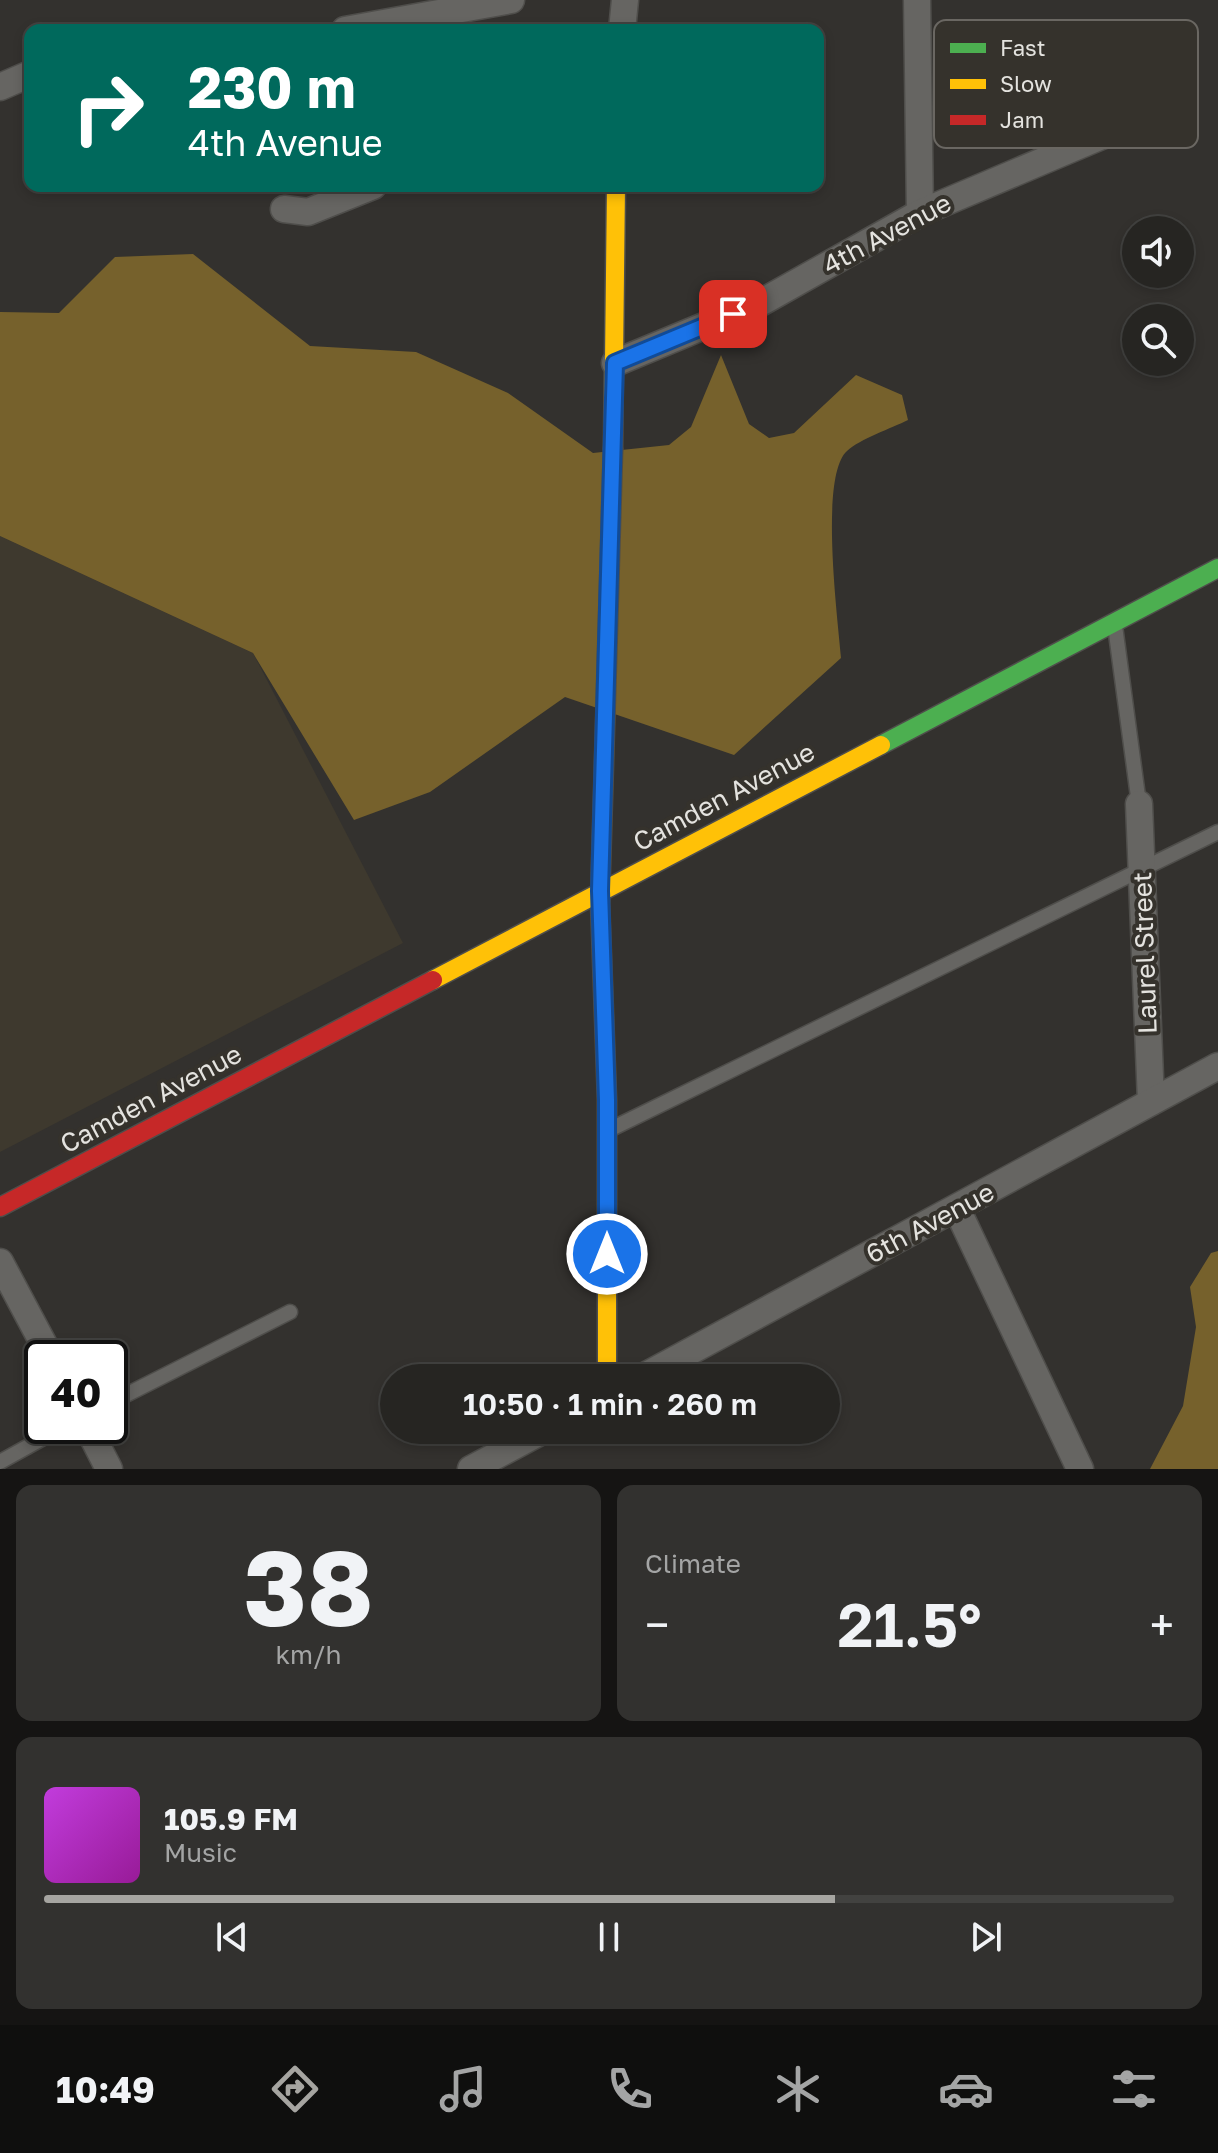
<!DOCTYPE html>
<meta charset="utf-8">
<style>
:root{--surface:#262522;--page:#32312f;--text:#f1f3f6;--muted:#a4a5a5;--line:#424240;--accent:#a6a5a1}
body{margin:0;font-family:"Golos Text",sans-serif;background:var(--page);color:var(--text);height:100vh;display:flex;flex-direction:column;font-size:30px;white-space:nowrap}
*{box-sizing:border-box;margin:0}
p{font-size:26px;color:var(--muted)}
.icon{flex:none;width:44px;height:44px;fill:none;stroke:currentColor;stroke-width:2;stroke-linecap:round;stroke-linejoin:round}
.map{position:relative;height:1469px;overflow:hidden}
.details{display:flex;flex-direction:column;gap:16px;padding:16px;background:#151413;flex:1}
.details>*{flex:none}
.guide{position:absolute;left:24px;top:24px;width:800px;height:168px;border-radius:16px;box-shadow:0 4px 12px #0003,0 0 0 2px var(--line);background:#00695c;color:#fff;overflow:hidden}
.fabs{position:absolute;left:1122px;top:216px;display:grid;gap:16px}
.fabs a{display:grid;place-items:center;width:72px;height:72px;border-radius:50%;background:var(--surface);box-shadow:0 4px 12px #0003,0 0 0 2px var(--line);font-size:40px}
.speed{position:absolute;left:24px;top:1340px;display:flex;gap:16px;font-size:40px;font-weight:700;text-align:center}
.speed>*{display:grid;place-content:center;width:104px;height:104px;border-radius:50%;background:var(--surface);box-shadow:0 4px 12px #0003,0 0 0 2px var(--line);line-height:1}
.speed .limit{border:4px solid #111;border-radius:12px;background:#fff;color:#111}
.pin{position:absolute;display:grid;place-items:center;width:68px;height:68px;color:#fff;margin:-34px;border-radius:16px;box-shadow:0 4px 12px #0006}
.me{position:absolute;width:88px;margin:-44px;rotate:0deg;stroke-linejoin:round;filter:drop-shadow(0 0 6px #0008)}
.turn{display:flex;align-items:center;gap:28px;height:168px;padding:0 32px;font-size:36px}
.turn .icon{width:104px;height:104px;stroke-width:2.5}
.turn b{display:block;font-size:56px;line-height:68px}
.big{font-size:60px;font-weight:600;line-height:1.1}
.details .tile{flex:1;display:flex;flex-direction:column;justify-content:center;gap:12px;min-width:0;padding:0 28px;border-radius:16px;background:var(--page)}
.details .dial{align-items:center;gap:0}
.dial b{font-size:104px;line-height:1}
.song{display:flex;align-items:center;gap:24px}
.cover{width:96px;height:96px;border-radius:12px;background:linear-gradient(135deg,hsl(290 70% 55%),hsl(300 70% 35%))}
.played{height:8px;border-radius:4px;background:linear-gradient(90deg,var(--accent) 70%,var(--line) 70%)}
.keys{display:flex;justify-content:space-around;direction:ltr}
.heat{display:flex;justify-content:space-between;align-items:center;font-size:44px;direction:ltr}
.details .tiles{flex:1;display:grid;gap:16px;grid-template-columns:1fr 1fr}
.tile:last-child{grid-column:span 2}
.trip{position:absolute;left:380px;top:1364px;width:460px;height:80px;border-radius:40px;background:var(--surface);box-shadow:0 4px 12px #0003,0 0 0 2px var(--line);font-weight:600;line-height:80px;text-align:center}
.dock{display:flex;height:128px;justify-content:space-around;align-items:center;background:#0f0f0e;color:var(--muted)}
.dock .icon{width:56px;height:56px}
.dock .current{color:var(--accent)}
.dock b{font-size:36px;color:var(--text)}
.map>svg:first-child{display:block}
.built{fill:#3e392e}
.forest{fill:#76612c}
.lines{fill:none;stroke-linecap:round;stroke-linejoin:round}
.lane-casing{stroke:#4f4e4b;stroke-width:17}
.street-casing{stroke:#4f4e4b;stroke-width:29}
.fast-casing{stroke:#4f4e4b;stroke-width:21}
.slow-casing{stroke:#4f4e4b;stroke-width:21}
.jam-casing{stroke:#4f4e4b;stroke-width:21}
.lane{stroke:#666562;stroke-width:14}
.street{stroke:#666562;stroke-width:26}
.fast{stroke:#4caf50;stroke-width:18}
.slow{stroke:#ffc107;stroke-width:18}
.jam{stroke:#c62828;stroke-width:18}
.route-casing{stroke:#114b97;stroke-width:20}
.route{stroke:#1a73e8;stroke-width:14}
.labels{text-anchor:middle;stroke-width:8;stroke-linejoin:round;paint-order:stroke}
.street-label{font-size:26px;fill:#e4e3df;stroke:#35322c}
.key{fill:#35322c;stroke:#6a6762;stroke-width:2}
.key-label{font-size:22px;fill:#e4e3df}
</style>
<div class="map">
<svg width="1218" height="1469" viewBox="0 0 1218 1469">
<rect width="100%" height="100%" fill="#33312e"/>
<!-- built -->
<polygon class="built" points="0,536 253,653 403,943 0,1152"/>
<!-- forest -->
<g class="forest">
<path d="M193,254L310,346L416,352L508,393L593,453L669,445L691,427L721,355L749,424L769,438L794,433L856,375L902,395L908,420C892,428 860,439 847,451C819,476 838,620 841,658L734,755L565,697L430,792L354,820L253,653L0,536V312L59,313L115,257Z"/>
<polygon points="1218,1251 1218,1469 1150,1469 1183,1406 1196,1327 1190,1287 1211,1253"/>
</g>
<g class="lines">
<defs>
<g id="lane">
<polyline points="1115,626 1139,804"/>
<polyline points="611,1129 1218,832"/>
<polyline points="110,1403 290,1312"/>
<polyline points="0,1462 65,1426"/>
</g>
<g id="street">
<polyline points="917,0 920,213"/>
<polyline points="345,30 511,0"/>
<polyline points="622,30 625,0"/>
<polyline points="0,87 30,74"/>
<polyline points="284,209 308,212 373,186"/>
<polyline points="615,363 762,302 920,213 1123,127 1164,117"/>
<polyline points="1139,804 1151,1102"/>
<polyline points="957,1209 1080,1469"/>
<polyline points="0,1262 51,1358"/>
<polyline points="641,1378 1218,1066"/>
<polyline points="87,1426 109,1469"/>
<polyline points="471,1469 544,1430"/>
</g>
<g id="fast">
<polyline points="881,745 1218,568"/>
<polyline points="600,901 613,449"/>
</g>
<g id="slow">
<polyline points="613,449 616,186"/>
<polyline points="600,901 607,1100 607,1378"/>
<polyline points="433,980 881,745"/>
</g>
<polyline id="jam" points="0,1207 433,980"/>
</defs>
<!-- lane casing -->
<use href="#lane" class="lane-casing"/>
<!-- street casing -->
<use href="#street" class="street-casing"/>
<!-- fast casing -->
<use href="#fast" class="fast-casing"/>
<!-- slow casing -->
<use href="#slow" class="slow-casing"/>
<!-- jam casing -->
<use href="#jam" class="jam-casing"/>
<!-- lane -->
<use href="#lane" class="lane"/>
<!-- street -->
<use href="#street" class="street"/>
<!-- fast -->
<use href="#fast" class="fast"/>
<!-- slow -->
<use href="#slow" class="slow"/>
<!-- jam -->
<use href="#jam" class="jam"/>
</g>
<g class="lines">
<defs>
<polyline id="route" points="607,1254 607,1100 600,891 615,363 733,314"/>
</defs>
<!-- route casing -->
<use href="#route" class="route-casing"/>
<!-- route -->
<use href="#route" class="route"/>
</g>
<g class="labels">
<!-- street labels -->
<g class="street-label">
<text transform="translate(887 234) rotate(-28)" y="9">4th Avenue</text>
<text transform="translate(724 797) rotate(-28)" y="9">Camden Avenue</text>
<text transform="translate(1145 953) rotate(-92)" y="9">Laurel Street</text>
<text transform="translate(151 1099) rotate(-28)" y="9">Camden Avenue</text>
<text transform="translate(930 1223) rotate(-28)" y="9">6th Avenue</text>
</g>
</g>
<!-- legend -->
<rect x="934" y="20" width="264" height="128" rx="12" class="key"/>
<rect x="950" y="43" width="36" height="10" fill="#4caf50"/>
<rect x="950" y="79" width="36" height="10" fill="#ffc107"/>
<rect x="950" y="115" width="36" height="10" fill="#c62828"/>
<g class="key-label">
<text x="1000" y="56">Fast</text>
<text x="1000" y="92">Slow</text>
<text x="1000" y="128">Jam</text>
</g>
</svg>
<div class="fabs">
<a><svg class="icon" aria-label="sound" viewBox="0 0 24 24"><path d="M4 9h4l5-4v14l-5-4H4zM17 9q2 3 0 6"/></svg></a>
<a><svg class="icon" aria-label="search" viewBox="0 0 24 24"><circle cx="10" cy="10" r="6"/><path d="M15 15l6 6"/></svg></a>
</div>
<div class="speed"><div class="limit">40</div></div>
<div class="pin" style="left:733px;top:314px;background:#d93025"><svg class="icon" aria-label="arrive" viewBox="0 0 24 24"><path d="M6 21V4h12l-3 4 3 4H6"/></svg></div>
<svg class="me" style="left:607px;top:1254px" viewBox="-20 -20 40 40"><circle r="17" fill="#1a73e8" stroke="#fff" stroke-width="3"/><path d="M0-11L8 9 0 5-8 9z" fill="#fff"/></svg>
<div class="trip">10:50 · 1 min · 260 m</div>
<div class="guide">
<div class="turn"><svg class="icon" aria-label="right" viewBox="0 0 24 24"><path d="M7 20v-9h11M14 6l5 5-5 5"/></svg><div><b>230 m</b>4th Avenue</div></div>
</div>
</div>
<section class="details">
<div class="tiles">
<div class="tile dial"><b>38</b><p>km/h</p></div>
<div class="tile"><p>Climate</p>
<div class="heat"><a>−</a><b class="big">21.5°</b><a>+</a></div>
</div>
<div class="tile">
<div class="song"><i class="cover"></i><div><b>105.9 FM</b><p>Music</p></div></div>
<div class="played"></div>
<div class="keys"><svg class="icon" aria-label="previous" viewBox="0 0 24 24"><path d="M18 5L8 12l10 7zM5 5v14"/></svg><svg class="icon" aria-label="pause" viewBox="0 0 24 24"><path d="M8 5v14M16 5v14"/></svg><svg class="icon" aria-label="next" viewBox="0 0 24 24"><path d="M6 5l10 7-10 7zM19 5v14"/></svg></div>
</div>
</div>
</section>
<nav class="dock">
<b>10:49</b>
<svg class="icon current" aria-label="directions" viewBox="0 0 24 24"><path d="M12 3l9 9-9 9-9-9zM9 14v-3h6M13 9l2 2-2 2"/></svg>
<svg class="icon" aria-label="music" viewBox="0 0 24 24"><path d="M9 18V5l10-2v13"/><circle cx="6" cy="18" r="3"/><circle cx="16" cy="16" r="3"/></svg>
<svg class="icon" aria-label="phone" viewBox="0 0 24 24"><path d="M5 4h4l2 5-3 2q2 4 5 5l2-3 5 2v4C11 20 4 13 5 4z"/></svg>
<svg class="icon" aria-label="climate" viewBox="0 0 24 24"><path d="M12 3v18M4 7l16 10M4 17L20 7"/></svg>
<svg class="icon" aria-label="car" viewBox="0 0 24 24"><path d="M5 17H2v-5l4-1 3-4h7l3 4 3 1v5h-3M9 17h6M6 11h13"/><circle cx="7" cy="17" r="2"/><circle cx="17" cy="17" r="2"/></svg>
<svg class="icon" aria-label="filters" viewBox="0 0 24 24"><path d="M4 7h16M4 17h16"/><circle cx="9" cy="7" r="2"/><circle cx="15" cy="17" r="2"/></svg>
</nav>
